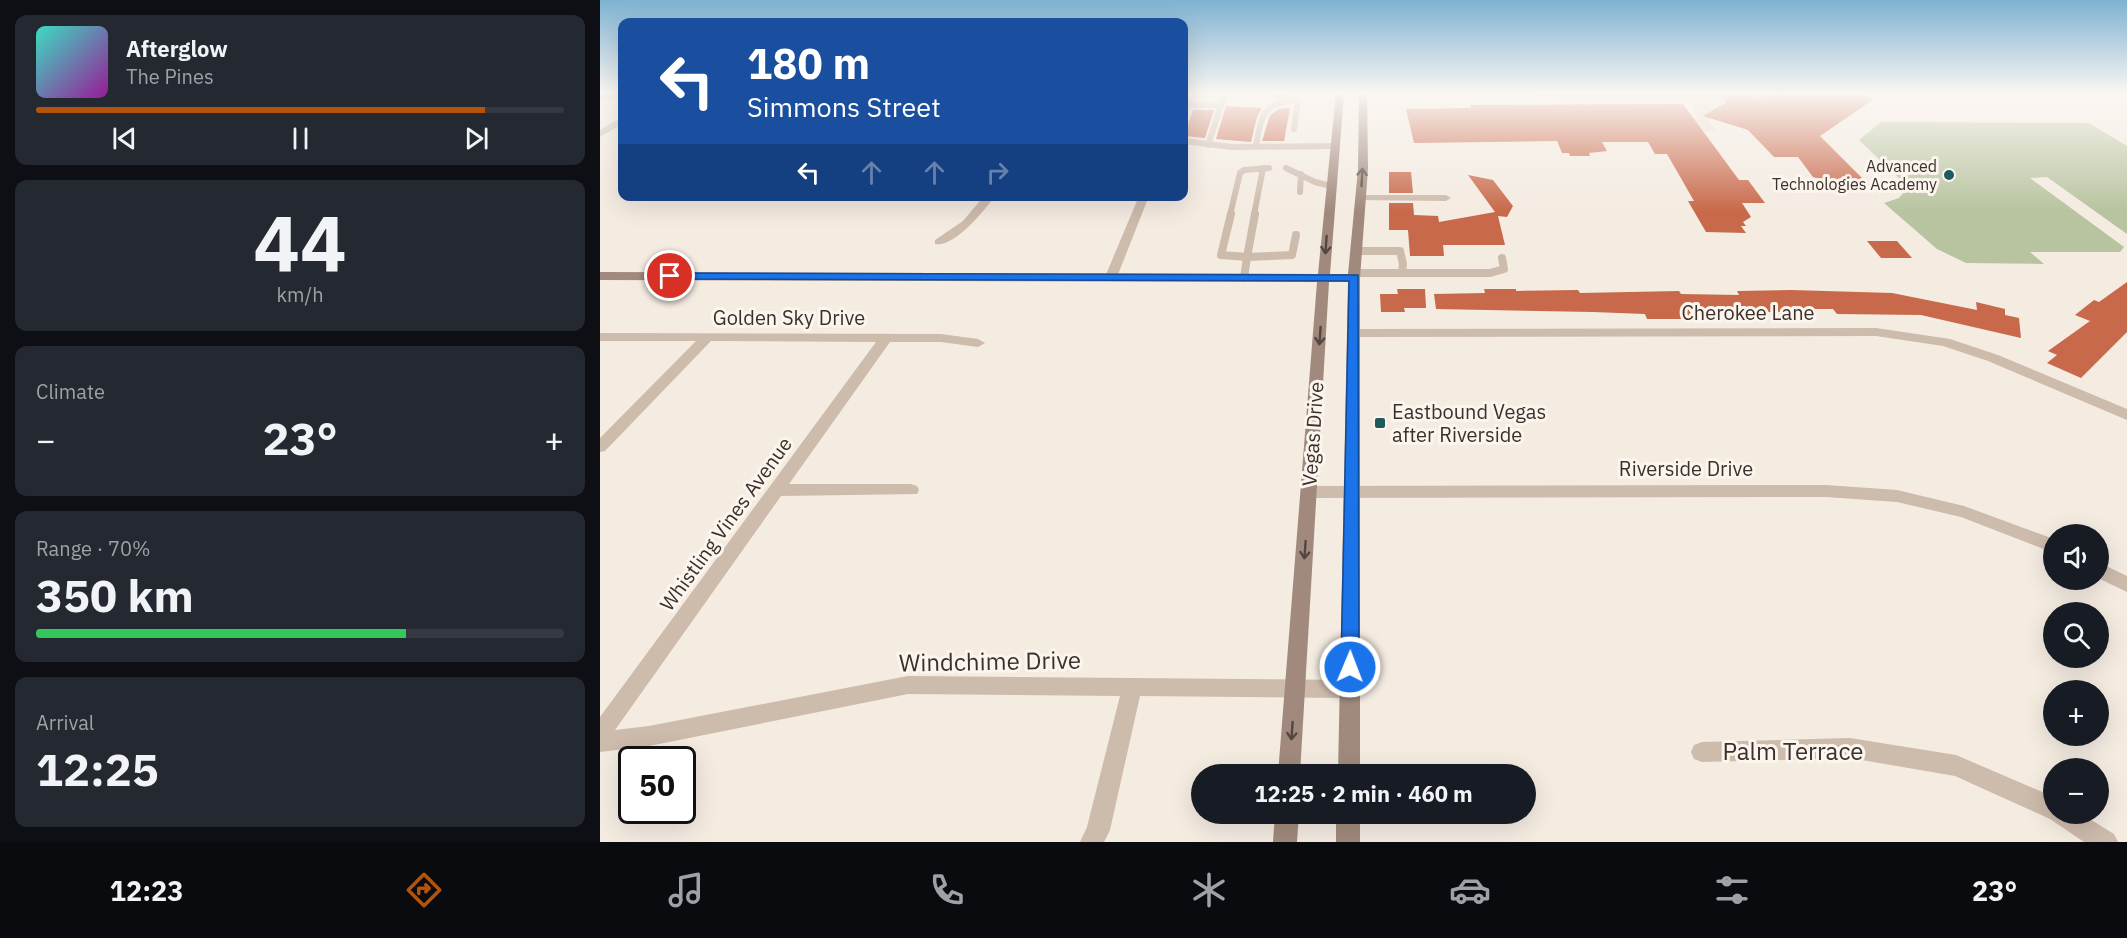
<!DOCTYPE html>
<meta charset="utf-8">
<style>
:root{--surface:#171b24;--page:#242831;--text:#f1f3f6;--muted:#9ea1a6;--line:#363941;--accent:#b45309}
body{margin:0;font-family:"IBM Plex Sans",sans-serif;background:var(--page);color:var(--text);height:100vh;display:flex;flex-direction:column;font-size:22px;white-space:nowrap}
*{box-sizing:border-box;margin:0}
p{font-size:20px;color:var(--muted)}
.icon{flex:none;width:33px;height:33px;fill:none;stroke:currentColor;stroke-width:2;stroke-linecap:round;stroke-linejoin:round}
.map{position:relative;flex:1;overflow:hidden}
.panel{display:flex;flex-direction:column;gap:15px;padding:15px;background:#0d0f14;width:600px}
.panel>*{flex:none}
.guide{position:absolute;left:18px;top:18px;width:570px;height:183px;border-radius:12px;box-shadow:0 6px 24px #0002;background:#1a4fa0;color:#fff;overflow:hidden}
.controls{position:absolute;left:1443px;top:524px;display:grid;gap:12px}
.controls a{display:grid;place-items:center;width:66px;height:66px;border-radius:50%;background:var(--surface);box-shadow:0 6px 24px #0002;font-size:30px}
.speed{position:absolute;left:18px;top:746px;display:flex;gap:12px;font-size:30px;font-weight:700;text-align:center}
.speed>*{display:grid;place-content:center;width:78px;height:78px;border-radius:50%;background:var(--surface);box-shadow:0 6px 24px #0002;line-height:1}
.speed .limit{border:3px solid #111;border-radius:9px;background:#fff;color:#111}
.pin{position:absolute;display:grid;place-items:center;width:51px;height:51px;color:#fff;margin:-26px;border:3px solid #fff;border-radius:50%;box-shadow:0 2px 6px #0007}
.me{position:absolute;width:66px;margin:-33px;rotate:1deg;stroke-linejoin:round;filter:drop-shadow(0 0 4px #0008)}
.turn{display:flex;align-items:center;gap:21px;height:126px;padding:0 30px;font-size:27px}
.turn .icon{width:78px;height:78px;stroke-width:2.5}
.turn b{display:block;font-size:42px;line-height:51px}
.lanes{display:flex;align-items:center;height:57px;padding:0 30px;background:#0003;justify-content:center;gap:30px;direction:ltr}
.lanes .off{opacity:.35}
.big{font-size:45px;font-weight:700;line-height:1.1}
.panel .card{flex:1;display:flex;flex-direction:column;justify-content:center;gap:9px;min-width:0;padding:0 21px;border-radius:12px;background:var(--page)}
.panel .dial{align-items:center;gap:0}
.dial b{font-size:78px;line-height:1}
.song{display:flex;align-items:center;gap:18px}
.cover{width:72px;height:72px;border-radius:9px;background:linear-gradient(135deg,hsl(170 70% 55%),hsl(300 70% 35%))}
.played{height:6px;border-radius:3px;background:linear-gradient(90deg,var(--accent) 85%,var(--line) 85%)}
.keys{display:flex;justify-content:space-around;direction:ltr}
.heat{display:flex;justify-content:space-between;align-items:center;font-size:33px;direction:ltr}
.charge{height:9px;border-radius:4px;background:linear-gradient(90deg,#34c759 70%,var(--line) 0)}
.trip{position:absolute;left:591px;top:764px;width:345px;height:60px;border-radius:30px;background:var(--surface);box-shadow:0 6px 24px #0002;font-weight:700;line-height:60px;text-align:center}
.tab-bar{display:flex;height:96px;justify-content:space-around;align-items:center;background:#090b0e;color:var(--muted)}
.tab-bar .icon{width:42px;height:42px}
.tab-bar .active{color:var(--accent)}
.tab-bar b{font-size:27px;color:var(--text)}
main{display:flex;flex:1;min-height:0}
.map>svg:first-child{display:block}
.green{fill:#b8c4a0}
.plaza{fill:#ecdcc8}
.building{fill:#c8694b}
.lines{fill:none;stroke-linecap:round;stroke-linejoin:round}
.service-far1{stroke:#cdbbac;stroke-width:6}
.service{stroke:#cdbbac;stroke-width:8}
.minor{fill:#cdbbac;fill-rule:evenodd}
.secondary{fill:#a18a7d;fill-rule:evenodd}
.oneway{stroke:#544640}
.route{fill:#1a73e8;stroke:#114b97;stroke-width:1.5}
.poi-dot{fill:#1f5a5e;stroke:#fbf5ee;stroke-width:2}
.labels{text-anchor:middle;stroke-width:6;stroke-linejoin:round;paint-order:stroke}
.far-poi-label{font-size:16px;fill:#3b302b;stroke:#fbf5ee;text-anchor:end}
.street-label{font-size:20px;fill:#3b302b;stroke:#fbf5ee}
.poi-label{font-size:20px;fill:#3b302b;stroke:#fbf5ee;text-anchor:start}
.near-street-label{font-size:24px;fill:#3b302b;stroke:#fbf5ee}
</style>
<main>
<section class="panel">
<div class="card">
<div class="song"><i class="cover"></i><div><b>Afterglow</b><p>The Pines</p></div></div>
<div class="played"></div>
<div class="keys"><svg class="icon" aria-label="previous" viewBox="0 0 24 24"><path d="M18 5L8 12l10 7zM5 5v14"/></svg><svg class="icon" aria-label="pause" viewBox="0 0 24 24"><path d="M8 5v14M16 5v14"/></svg><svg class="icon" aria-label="next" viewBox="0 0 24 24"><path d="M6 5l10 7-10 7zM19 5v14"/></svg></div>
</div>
<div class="card dial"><b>44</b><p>km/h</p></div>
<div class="card"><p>Climate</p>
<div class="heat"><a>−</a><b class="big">23°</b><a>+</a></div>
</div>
<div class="card"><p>Range · 70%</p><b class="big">350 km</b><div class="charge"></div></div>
<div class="card"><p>Arrival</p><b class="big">12:25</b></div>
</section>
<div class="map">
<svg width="1527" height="842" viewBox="0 0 1527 842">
<rect width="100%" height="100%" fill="#f4ebe1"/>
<!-- green -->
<polygon class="green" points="1281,122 1489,123 1527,146 1527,234 1447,177 1430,178 1524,247 1520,252 1430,252 1444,264 1366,263 1337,249 1284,203 1299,198 1304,192 1304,183 1259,140"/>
<!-- plaza -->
<polygon class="plaza" points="932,93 1120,93 1128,101 1123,104 1123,113 1109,121 1116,131 1103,131 1080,119 1099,119 1091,103 1050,102 1050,105 1041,105 1038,101 1023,101 1023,104 1006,105 1005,102 984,102 984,105 964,105 961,99 935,99"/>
<!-- building -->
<g class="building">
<polygon points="1120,93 1154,93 1159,98 1166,93 1252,93 1274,99 1220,136 1263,179 1243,186 1213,177 1198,157 1174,157 1148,130 1103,116 1127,102"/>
<polygon points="1083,104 1139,180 1148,180 1165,203 1142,203 1151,217 1143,222 1146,226 1141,226 1146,233 1106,232 1088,201 1094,201 1067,154 1055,154 1048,142 1002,142 1007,151 989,153 990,156 970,156 969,153 962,153 957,141 814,143 806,109 871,108 870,105"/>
<polygon points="626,106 662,108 657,117 651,142 616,139"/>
<polygon points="690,108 684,141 662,141 670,115 679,109"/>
<polygon points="593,110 614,110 605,138 584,136"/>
<polygon points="789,172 811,172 813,193 789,193"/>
<polygon points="868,175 893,180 913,206 907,217 898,216 905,245 843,245 844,256 810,256 808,230 789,230 789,203 813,203 814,215 838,216 839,222 895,212"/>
<polygon points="1267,241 1297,241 1312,258 1281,258"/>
<polygon points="1527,282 1527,332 1481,378 1447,363 1457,355 1448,351 1490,321 1475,315 1494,300 1499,302"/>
<polygon points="797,289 825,289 826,308 804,308 805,312 781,312 780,294 798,294"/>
<polygon points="884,289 916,289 916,291 978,290 980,293 1079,291 1081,294 1139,295 1137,291 1191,290 1292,293 1377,310 1376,302 1405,309 1405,315 1419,318 1421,338 1321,315 1237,314 1233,309 1193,309 1196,312 1170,312 1089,310 1094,319 1047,319 1045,314 993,312 836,309 834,294 885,293"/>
</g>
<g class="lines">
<!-- service-far1 -->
<g class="service-far1">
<polyline points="671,93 688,100"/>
<polyline points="587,105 621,105"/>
<polyline points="584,113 592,93"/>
<polyline points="584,141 632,147 737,146"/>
<polyline points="608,145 625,93"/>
<path d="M656,146C662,114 662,103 698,100L694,129"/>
<polyline points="686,168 715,182 731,186"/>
<polyline points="700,192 701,174"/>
<polyline points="630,215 640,173 644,170 669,168"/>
<polyline points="654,215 663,168"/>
</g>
<!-- service -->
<g class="service">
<polyline points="631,214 621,255 647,257 644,278"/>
<polyline points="655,214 647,257 692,255 696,235"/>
<polyline points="758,251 800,251 803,264 802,273"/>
<polyline points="756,273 890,273 904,269 902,258"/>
</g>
<!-- minor -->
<g class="minor">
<polygon points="22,94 22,99 0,101 0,95"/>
<polygon points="22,117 22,124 0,137 0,130"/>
<polygon points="761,195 846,195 851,198 846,201 757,200 756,198"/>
<path d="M384,196H395C384,211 354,248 335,244V240L363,221Z"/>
<polygon points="539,196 549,196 517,277 511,281 507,280 505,277"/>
<polygon points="1276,328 1350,339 1398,355 1527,409 1527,420 1388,361 1343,346 1276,336 754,337 747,333 754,329"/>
<polygon points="0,333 341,334 378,339 385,343 378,347 341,342 290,342 189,484 311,484 317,486 319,490 317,494 181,496 15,730 49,726 308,676 749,680 756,683 759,689 756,695 749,698 540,696 510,830 504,842 480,842 487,827 520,696 308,694 49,746 0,752 0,717 276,342 111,341 5,451 0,452 0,438 96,341 0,341"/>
<polygon points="1226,485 1297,490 1364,506 1454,539 1454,553 1361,517 1297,502 1226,497 709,498 703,496 701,492 703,488 709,486"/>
<polygon points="1498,562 1527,576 1527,592 1498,578"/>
<polygon points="1250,738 1356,755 1454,797 1454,813 1480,813 1514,834 1518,842 1484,842 1450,819 1355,776 1250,758 1102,762 1094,759 1091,752 1094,745 1102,742"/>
</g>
<!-- secondary -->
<g class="secondary">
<polygon points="736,93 744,93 730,274 748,274 758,169 759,93 767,93 768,169 760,278 760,774 738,774 748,282 729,282 700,774 678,774 717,282 0,280 0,272 718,274"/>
<polygon points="675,813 699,813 697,842 673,842"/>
<rect x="736" y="813" width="24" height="29"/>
</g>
</g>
<!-- one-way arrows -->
<defs><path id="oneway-shaft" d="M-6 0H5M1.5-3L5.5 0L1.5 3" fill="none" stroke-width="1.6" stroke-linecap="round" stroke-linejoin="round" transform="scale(1.5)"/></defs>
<g class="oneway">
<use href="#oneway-shaft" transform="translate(762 177) rotate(-87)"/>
<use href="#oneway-shaft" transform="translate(726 245) rotate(94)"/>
<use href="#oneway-shaft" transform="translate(720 336) rotate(94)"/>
<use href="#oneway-shaft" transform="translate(705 550) rotate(94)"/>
<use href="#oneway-shaft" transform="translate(692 731) rotate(94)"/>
</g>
<!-- sky -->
<linearGradient id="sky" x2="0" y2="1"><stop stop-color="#7eb2d2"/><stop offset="0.44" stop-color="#faf6f2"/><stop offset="1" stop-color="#faf6f2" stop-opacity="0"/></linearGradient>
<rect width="1527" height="211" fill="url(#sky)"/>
<!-- route -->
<polygon class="route" points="70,273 758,275 759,667 756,673 750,675 743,673 741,667 749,281 66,279 64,276"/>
<!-- markers -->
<g class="poi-dot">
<circle cx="1349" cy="175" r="6"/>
<rect x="774" y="417" width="12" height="12" rx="3"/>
</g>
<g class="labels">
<!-- far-poi labels -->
<g class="far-poi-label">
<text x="1337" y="172">Advanced<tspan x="1337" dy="18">Technologies Academy</tspan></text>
</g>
<!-- street labels -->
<g class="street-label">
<text x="1148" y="320">Cherokee Lane</text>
<text x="189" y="325">Golden Sky Drive</text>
<text transform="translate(713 434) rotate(-86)" y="7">Vegas Drive</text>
<text x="1086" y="476">Riverside Drive</text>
<text transform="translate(126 524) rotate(-54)" y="7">Whistling Vines Avenue</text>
</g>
<!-- poi labels -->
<g class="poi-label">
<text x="792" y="419">Eastbound Vegas<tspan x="792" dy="23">after Riverside</tspan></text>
</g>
<!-- near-street labels -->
<g class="near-street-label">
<text transform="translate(390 662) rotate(-1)" y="8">Windchime Drive</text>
<text x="1193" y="760">Palm Terrace</text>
</g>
</g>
</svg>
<div class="controls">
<a><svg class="icon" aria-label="sound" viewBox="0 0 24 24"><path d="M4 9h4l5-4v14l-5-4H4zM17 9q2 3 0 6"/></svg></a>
<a><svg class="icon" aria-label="search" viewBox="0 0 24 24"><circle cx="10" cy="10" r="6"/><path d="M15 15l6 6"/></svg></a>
<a>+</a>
<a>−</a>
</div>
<div class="speed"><div class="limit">50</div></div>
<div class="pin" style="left:70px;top:276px;background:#d93025"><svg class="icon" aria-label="arrive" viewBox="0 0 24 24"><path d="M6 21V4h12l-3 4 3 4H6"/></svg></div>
<svg class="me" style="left:750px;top:667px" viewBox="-20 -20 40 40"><circle r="17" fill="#1a73e8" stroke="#fff" stroke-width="3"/><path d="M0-11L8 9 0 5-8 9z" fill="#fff"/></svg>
<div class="trip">12:25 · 2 min · 460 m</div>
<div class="guide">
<div class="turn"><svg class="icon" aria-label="left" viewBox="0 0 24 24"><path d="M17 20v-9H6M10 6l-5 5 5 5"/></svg><div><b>180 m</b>Simmons Street</div></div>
<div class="lanes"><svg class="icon" aria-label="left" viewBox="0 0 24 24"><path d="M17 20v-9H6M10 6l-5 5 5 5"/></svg><svg class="icon off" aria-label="ahead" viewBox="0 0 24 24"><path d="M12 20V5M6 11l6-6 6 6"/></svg><svg class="icon off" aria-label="ahead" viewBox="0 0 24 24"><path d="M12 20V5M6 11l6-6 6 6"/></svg><svg class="icon off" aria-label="right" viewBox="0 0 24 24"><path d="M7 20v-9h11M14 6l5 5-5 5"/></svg></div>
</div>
</div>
</main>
<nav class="tab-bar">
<b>12:23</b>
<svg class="icon active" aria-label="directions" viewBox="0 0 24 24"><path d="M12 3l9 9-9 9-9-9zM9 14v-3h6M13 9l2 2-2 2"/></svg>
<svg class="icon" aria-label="music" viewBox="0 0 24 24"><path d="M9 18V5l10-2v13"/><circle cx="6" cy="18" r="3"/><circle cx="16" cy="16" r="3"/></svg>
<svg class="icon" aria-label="phone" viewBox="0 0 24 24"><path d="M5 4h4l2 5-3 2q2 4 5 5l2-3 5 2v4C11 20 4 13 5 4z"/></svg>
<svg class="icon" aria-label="climate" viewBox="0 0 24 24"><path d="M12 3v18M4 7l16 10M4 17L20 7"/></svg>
<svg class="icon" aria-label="car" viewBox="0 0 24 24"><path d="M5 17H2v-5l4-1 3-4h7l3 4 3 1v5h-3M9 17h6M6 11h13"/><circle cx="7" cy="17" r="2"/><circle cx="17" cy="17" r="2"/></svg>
<svg class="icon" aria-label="filters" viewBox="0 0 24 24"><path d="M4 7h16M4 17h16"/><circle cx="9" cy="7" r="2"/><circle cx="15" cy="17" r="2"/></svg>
<b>23°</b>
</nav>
